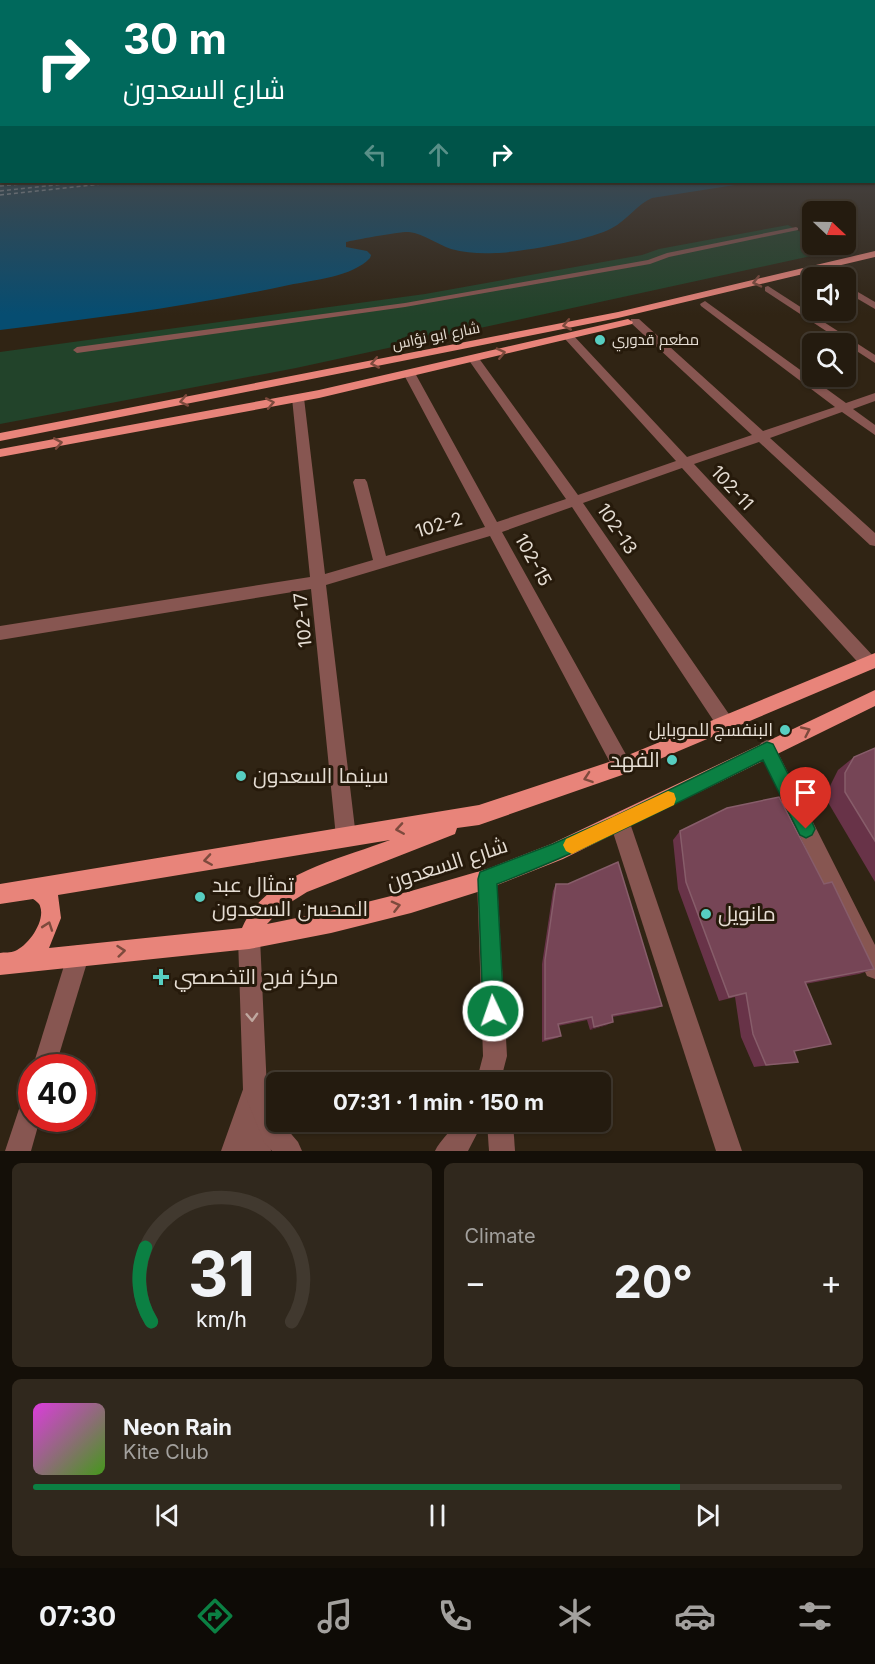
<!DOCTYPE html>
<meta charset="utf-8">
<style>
:root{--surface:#241b0f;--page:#30281d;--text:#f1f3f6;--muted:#a3a19e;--line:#41392f;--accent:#0b8043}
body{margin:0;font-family:Inter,Cairo,sans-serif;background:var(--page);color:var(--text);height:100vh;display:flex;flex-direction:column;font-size:22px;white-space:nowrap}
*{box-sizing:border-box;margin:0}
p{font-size:20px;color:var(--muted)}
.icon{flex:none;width:33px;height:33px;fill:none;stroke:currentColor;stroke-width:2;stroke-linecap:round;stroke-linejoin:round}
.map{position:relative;height:1151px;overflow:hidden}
.drawer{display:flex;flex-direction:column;gap:12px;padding:12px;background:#140f08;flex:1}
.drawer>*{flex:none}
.guide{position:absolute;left:0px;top:0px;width:876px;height:183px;box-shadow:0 2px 4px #0004,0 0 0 2px var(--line);background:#00695c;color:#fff;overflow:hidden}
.needle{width:39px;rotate:112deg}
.buttons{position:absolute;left:802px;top:201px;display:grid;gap:12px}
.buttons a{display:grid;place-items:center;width:54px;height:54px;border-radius:9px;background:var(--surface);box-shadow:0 2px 4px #0004,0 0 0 2px var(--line);font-size:30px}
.speed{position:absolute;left:18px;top:1054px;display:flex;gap:12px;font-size:30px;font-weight:700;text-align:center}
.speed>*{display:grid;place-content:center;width:78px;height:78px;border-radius:50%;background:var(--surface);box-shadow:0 2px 4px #0004,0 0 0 2px var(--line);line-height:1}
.speed .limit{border:9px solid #d22;background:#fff;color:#111}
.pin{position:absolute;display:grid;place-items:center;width:51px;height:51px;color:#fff;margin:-62px -26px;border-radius:50% 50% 50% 0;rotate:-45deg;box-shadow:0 0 6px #0007}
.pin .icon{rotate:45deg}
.me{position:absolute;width:66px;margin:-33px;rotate:357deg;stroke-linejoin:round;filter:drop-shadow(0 0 4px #0008)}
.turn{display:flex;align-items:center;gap:21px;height:126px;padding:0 24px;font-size:27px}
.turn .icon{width:78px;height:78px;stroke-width:2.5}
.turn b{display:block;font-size:42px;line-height:51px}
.lanes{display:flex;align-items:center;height:57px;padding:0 24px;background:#0003;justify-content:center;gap:30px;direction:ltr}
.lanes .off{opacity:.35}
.big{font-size:45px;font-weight:700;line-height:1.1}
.drawer .card{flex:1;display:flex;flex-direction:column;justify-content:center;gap:9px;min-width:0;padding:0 21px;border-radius:9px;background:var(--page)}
.drawer .dial{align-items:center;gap:0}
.dial svg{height:156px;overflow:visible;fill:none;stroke:var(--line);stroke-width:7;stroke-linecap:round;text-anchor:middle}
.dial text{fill:var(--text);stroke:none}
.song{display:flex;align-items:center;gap:18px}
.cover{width:72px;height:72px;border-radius:9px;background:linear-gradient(135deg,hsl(300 70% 55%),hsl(100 70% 35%))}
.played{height:6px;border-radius:3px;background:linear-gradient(90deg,var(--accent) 80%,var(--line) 80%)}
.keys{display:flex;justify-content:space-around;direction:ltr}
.heat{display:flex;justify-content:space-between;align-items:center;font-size:33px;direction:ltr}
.drawer .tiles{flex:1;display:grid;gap:12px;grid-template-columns:1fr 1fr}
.card:last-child{grid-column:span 2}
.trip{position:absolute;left:266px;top:1072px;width:345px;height:60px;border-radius:9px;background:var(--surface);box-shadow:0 2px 4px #0004,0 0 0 2px var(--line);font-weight:700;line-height:60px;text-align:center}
.menu{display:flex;height:96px;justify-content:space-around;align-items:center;background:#0e0b06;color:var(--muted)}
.menu .icon{width:42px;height:42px}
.menu .on{color:var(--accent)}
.menu b{font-size:27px;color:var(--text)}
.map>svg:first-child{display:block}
.green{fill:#22432a}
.water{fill:#064d71}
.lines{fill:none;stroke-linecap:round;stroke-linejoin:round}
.ferry{stroke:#bedef5;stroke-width:1.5;stroke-dasharray:4 3;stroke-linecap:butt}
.pedestrian{fill:#875651;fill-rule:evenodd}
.minor{fill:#875651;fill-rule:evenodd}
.tertiary{fill:#875651;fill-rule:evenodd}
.primary{fill:#e8847a;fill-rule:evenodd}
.wall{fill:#683348}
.shaded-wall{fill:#4c252d}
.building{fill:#764556;stroke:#875d6a;stroke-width:1.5}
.oneway{stroke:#7d4a3d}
.oneway2{stroke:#bfa79f}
.route{fill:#0b8043;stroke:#07532c;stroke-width:1.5}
.slow{fill:#f59e0b}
.poi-dot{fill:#57cec1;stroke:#261a0b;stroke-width:2}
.labels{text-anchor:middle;stroke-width:6;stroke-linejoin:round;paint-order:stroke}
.far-street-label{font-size:15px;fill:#e5ddd3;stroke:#261a0b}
.far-poi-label{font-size:15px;fill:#e5ddd3;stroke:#261a0b;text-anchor:start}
.street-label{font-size:18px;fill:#e5ddd3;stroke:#261a0b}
.poi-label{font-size:18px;fill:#e5ddd3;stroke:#261a0b;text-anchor:end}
.near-poi-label{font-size:21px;fill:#e5ddd3;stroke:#261a0b;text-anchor:start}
.near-street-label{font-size:21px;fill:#e5ddd3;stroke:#261a0b}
</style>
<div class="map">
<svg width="875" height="1151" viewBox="0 0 875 1151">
<rect width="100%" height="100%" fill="#302414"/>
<!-- green -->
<polygon class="green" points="788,225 813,239 813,244 822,245 834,251 296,368 0,424 0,352 425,294 642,255 659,249"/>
<!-- water -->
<path class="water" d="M0,154L2,182H754L652,198C639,203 626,221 612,228C591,240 522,252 496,253C481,254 466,253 451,249C437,244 424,234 409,232C403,231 353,240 346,242V247L367,251L371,255L370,258C352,277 314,280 289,285C192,306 99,318 0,330Z"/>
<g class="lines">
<!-- ferry -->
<g class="ferry">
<polyline points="0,182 4,182"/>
<polyline points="0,186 44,182"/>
<polyline points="0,191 84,182"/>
<polyline points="0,195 120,182"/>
</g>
<!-- pedestrian -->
<polygon class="pedestrian" points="796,227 798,228 798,230 669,257 650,264 405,307 77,353 73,350 77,347 405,303 648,260 667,253"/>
<!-- minor -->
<g class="minor">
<polygon points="824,272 832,278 821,278 819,275"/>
<polygon points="846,285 875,302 875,309 846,292"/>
<polygon points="768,286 875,355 875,363 765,291 765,287"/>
<polygon points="705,301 846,403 875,393 875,401 853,409 875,425 875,435 842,412 770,438 875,533 875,546 870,545 759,442 694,464 875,658 875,668 869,670 863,668 682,468 583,503 731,717 734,723 731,729 725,731 719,729 572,507 502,532 629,760 631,766 629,772 622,775 615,772 490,536 326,585 356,837 353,844 346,847 339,844 336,837 311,589 0,640 0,626 310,577 292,398 294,395 302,395 304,398 325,574 373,560 353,482 355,479 365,479 367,482 386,556 485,527 403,373 405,371 409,370 415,373 497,522 566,499 468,359 470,357 478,357 578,495 676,461 565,339 565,335 573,335 687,457 752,435 631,323 631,319 639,319 763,431 835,407 701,306 700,304"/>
<polygon points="767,740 773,743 875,945 875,979 867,976 761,755 758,749 761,743"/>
<polygon points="620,813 627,816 630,823 742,1151 716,1151 610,823 613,816"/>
<polygon points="78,945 86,948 89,956 55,1068 32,1069 67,956 70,948"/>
<polygon points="255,1078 264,1081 267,1090 265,1097 268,1105 271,1151 221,1151 246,1081"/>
<polygon points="32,1094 32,1119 40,1119 31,1151 5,1151 23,1097"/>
<polygon points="487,1122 513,1122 515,1151 489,1151"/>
</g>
<!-- tertiary -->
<g class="tertiary">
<polygon points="487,869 494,872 497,879 507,1056 500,1083 476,1083 483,1056 477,879 480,872"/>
<polygon points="249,927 257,930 260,938 267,1090 276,1110 276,1122 281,1122 298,1142 302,1151 272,1151 264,1142 243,1090 238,938 241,930"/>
<path d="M456,1122H483L468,1151H435C440,1140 450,1133 456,1122Z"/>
</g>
<!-- primary -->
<g class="primary">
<polygon points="875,251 875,257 618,318 0,441 0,433 618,312"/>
<polygon points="628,319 633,322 632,324 319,398 0,457 0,449 319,390"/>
<path d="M875,653V668L622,775L479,825L457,828L455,834L307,892L283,907L267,924L331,911L411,891L487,869L551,844L875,690V706L563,859L487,889L411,913L331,933L249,949L0,975V953C4,952 11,953 15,951C28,946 46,921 40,906C40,904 35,900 33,899L0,904V884L479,805L621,758ZM390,840C340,859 264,875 242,928L49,948L61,918L58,895Z"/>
</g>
</g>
<!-- wall -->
<g class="wall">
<polygon points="875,748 875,882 829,804 830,786 838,770 854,757"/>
<polygon points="680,831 824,884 874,969 859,974 805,984 794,1051 798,1062 754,1067 741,1037 735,997 719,1001 678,889 673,840"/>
<polygon points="556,884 662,1006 655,1009 612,1017 607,1025 590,1030 587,1020 558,1026 561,1036 557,1038 542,1042 542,964 553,891"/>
</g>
<!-- shaded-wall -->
<polygon class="shaded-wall" points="613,1022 607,1025 590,1030 594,1027"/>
<!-- building -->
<g class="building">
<polygon points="875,748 875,841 845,792 845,773 854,757"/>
<polygon points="779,797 824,884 832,882 874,969 805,982 831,1044 794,1051 798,1062 766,1065 753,1034 746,993 729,997 686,882 680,831 727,808"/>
<polygon points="618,862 662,1006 612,1015 613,1022 594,1027 592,1017 558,1024 561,1036 545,1039 545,960 556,884 568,884"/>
</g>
<!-- one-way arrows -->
<defs><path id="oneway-chevron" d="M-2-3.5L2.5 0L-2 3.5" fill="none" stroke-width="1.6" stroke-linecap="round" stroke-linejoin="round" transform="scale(1.5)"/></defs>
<g class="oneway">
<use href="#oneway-chevron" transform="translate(757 282) rotate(167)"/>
<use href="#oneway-chevron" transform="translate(567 325) rotate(169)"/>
<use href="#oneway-chevron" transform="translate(501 353) rotate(-13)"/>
<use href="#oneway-chevron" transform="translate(375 363) rotate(169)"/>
<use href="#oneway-chevron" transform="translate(184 401) rotate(169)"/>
<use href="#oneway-chevron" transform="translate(270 403) rotate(-11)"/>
<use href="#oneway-chevron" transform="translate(58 443) rotate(-10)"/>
<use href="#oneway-chevron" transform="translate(806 731) rotate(-25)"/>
<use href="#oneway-chevron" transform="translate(588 778) rotate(161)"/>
<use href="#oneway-chevron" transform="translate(400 829) rotate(171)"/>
<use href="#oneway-chevron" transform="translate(208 860) rotate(171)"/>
<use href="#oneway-chevron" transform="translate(396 906) rotate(-14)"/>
<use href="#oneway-chevron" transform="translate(48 926) rotate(-71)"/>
<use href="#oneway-chevron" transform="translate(121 951) rotate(-6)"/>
</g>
<use class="oneway2" href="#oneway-chevron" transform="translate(252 1017) rotate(88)"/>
<!-- sky -->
<linearGradient id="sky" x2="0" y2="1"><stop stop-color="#1a140b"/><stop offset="0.49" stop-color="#484545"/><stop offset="1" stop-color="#484545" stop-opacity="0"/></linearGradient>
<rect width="875" height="315" fill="url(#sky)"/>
<!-- route -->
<path class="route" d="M767,742L773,744L812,822L815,829L812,835L806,838L800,835L763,760C675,804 589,849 497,884L504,1011L501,1019L493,1022L486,1019L483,1011L478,879L480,872L553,844L614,817Z"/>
<!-- slow -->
<polygon class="slow" points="668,791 674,793 676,799 674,805 578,851 572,854 566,851 563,845 566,839"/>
<!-- markers -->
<g class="poi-dot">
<circle cx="600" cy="340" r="6"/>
<circle cx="785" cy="730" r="6"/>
<circle cx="672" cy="760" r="6"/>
<circle cx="241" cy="776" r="6"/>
<circle cx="200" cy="897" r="6"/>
<circle cx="706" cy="914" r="6"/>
<path d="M158 968h6v6h6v6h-6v6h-6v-6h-6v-6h6z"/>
</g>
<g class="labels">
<!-- far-street labels -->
<g class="far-street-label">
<text transform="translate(436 336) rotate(-11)" y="5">شارع ابو نؤاس</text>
</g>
<!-- far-poi labels -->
<g class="far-poi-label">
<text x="612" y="345">مطعم قدوري</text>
</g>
<!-- street labels -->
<g class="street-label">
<text transform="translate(732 488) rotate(47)" y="6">102-11</text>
<text transform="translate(439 525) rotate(-17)" y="6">102-2</text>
<text transform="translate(617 529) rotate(56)" y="6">102-13</text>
<text transform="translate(533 560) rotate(61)" y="6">102-15</text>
<text transform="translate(303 620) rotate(-96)" y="6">102-17</text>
</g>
<!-- poi labels -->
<g class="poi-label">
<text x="773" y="736">البنفسج للموبايل</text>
</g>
<!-- near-poi labels -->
<g class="near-poi-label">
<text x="660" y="767" text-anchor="end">الفهد</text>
<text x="253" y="783">سينما السعدون</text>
<text x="212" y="892">تمثال عبد<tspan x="212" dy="24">المحسن السعدون</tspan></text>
<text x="718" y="921">مانويل</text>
<text x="174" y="984">مركز فرح التخصصي</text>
</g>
<!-- near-street labels -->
<g class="near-street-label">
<text transform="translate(447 864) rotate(-18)" y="7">شارع السعدون</text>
</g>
</g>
</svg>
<div class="buttons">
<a><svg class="needle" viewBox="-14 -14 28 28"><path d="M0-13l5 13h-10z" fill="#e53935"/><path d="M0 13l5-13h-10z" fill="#a3a19e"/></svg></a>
<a><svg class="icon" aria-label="sound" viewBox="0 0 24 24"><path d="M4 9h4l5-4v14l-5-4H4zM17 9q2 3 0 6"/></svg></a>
<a><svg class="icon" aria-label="search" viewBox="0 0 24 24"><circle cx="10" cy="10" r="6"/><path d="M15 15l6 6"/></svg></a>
</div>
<div class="speed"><div class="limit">40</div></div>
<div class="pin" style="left:806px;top:829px;background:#d93025"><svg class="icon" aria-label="arrive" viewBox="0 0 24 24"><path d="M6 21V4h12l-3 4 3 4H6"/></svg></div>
<svg class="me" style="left:493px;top:1011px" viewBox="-20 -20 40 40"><circle r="17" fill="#0b8043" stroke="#fff" stroke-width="3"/><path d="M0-11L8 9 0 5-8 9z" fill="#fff"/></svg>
<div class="trip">07:31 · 1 min · 150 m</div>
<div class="guide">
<div class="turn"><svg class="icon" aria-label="right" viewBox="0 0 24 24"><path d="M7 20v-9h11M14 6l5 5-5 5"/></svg><div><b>30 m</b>شارع السعدون</div></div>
<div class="lanes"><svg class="icon off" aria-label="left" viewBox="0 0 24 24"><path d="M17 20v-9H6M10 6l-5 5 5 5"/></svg><svg class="icon off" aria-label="ahead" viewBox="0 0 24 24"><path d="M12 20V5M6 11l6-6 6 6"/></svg><svg class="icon" aria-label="right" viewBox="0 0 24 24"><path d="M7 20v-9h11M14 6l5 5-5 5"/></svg></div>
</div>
</div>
<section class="drawer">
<div class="tiles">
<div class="card dial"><svg viewBox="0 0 100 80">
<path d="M14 69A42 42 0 1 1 86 69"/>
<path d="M14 69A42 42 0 0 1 11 31" stroke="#0b8043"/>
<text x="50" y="56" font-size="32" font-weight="700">31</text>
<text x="50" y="72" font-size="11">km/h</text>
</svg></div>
<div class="card"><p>Climate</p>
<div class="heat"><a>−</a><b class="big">20°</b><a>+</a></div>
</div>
<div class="card">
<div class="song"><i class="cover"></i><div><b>Neon Rain</b><p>Kite Club</p></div></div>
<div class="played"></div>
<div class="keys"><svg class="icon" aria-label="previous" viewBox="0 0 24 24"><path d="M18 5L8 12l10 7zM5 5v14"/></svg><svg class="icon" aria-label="pause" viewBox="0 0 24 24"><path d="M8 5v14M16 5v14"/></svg><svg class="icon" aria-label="next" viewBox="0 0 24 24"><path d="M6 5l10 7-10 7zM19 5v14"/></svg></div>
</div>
</div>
</section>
<nav class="menu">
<b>07:30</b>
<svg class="icon on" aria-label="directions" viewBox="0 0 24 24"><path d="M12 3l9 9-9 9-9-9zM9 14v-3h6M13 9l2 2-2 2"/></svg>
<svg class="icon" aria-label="music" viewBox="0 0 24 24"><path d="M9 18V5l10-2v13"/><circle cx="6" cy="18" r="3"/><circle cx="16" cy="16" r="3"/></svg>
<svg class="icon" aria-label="phone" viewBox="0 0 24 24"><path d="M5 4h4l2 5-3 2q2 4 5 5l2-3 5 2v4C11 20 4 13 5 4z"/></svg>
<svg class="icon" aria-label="climate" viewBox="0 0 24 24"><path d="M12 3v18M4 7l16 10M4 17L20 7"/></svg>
<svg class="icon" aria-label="car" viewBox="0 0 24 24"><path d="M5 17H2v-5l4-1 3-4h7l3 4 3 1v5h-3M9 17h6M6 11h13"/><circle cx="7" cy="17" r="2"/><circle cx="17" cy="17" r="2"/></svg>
<svg class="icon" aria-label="filters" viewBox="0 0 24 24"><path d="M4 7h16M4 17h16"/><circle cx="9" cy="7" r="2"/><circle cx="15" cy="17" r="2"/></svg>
</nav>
